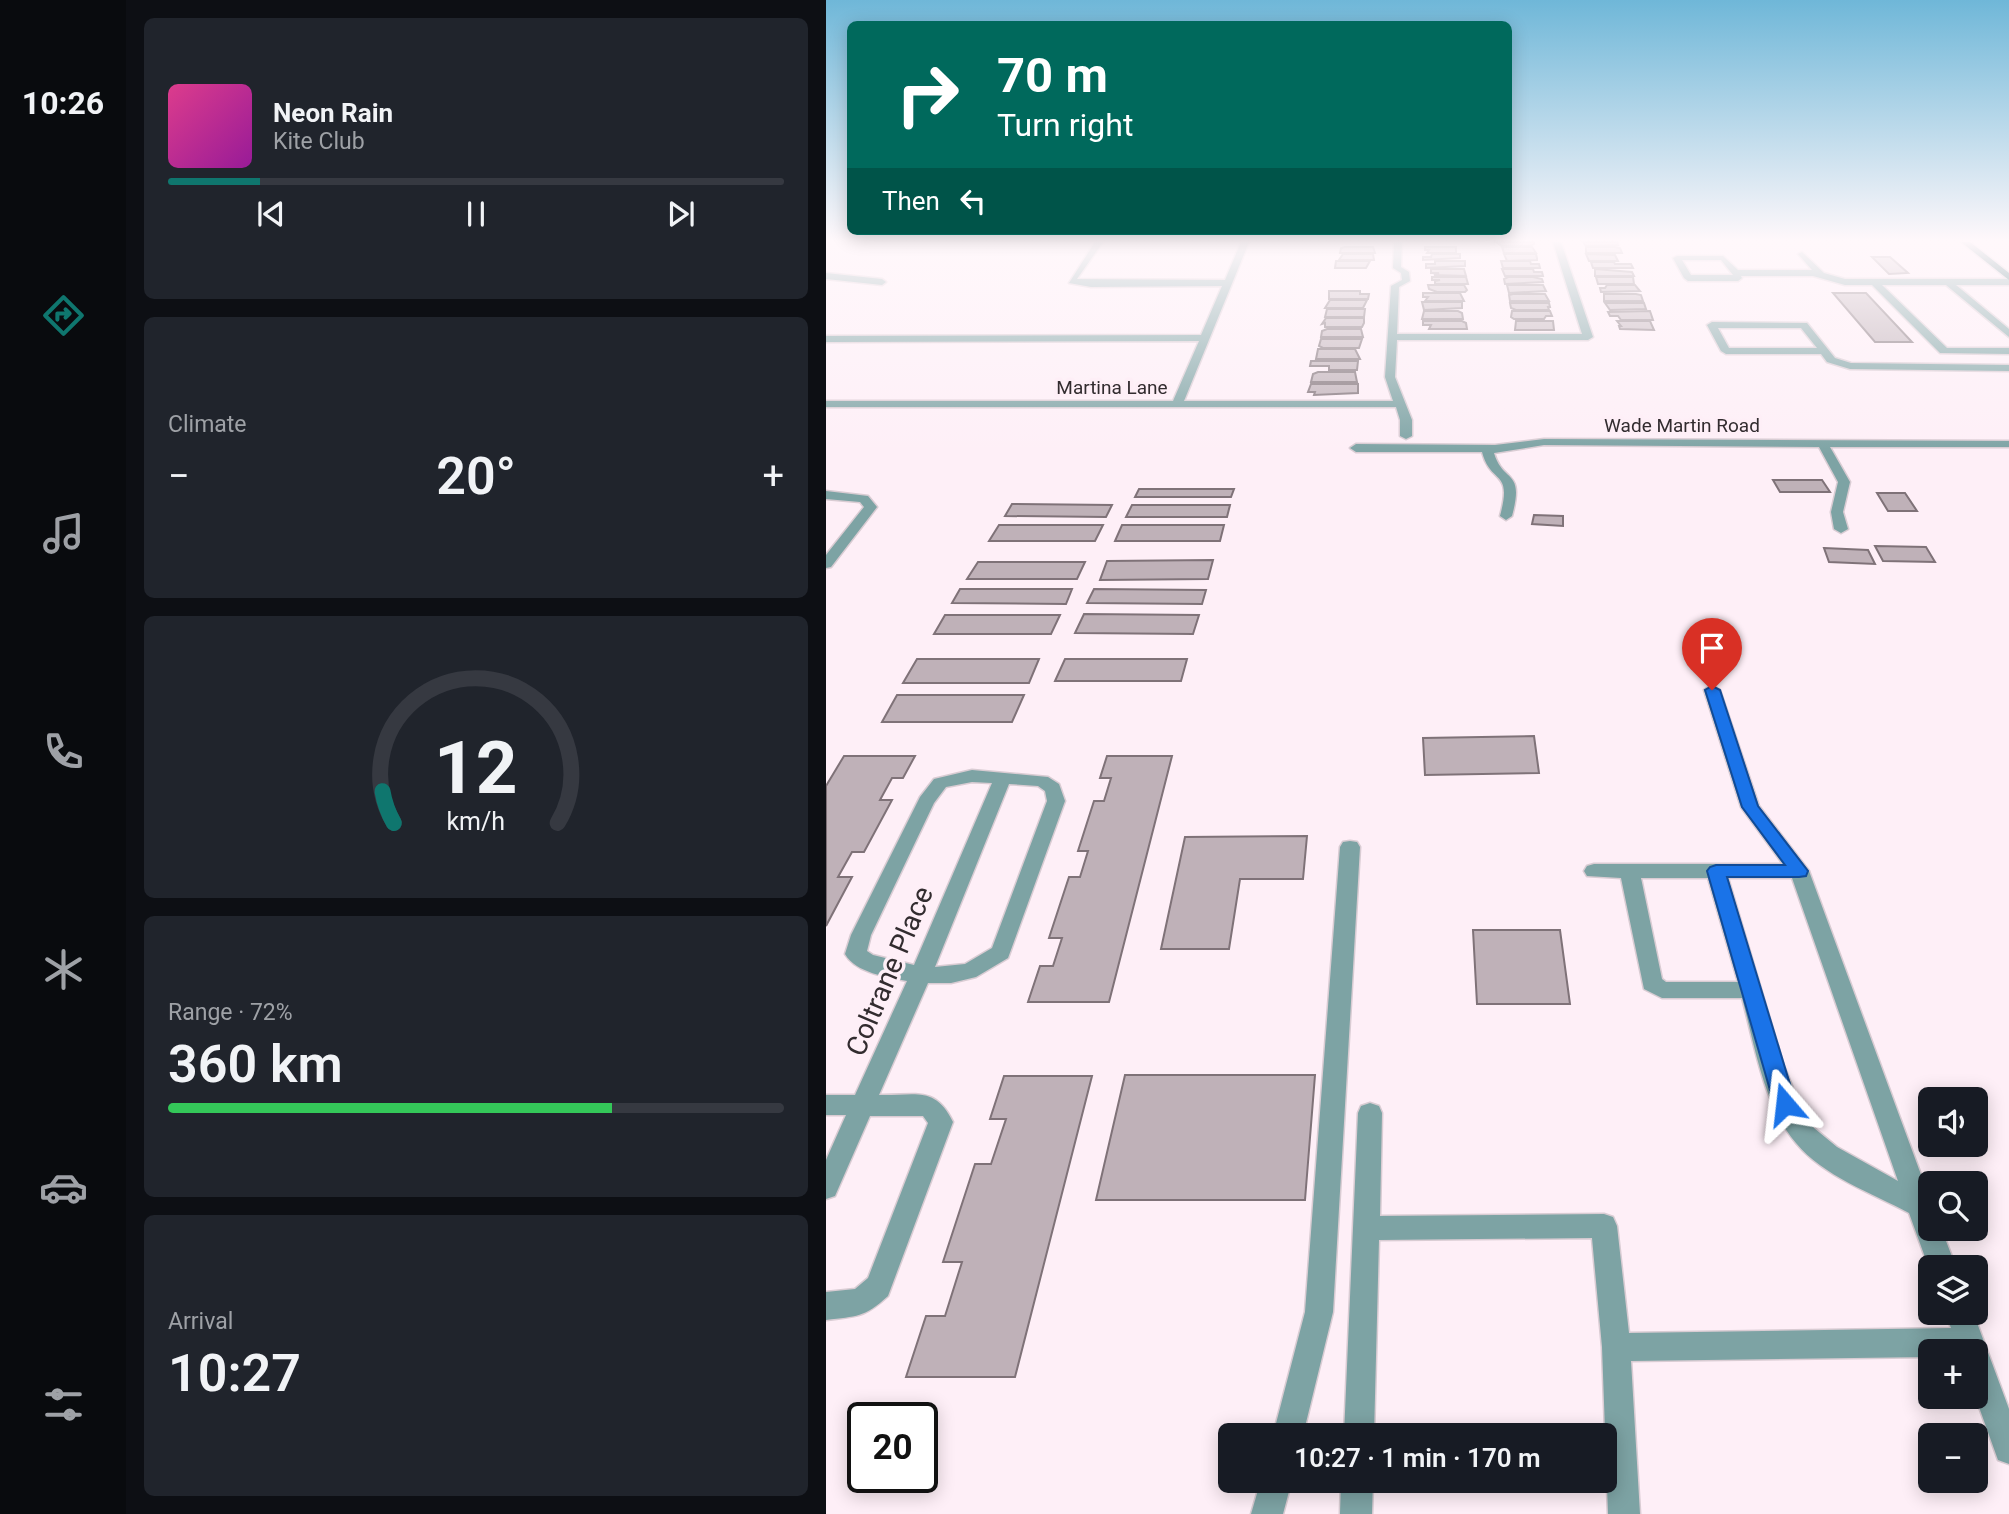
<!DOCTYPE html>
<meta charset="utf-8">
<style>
:root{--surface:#171b24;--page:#20242c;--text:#f1f3f6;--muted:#9ea1a6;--line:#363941;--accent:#0f766e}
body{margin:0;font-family:Roboto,sans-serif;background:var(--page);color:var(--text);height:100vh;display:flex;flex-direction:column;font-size:26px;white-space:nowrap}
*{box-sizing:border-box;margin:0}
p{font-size:23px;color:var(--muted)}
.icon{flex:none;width:38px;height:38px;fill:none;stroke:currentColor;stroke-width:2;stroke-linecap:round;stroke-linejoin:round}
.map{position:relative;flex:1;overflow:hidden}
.side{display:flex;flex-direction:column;gap:18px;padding:18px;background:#0d0f14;width:700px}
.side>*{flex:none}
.hud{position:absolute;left:21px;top:21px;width:665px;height:214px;border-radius:10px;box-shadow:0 4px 18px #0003;background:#00695c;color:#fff;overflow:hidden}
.controls{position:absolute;left:1092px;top:1087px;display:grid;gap:14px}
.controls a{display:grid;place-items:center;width:70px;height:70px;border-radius:10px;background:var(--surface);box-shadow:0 4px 18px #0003;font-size:35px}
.speed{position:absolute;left:21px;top:1402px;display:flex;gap:14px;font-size:35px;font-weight:700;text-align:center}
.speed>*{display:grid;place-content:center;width:91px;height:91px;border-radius:50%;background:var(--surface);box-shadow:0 4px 18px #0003;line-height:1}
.speed .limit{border:4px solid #111;border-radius:10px;background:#fff;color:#111}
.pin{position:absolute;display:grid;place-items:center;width:60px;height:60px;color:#fff;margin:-72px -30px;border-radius:50% 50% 50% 0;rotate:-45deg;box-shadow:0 0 7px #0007}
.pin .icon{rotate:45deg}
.me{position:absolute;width:77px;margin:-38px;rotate:343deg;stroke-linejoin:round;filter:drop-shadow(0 0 5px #0008)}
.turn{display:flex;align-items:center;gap:24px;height:147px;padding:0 35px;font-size:32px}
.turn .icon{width:91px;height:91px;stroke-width:2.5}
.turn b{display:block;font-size:49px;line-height:60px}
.then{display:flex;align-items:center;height:66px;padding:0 35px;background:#0003;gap:14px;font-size:26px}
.big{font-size:52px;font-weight:600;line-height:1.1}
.side .card{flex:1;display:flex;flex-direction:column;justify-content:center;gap:10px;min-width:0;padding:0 24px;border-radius:10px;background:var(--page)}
.side .dial{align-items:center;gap:0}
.dial svg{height:182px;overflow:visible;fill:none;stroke:var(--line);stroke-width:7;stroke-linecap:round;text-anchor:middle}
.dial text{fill:var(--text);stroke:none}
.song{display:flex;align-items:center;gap:21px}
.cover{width:84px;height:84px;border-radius:10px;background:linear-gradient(135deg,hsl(330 70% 55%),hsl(300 70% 35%))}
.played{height:7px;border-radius:4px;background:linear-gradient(90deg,var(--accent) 15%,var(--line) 15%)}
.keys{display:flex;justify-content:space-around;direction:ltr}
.heat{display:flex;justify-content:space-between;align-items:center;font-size:38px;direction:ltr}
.charge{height:10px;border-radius:5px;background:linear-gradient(90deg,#34c759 72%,var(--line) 0)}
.trip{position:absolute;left:392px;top:1423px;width:399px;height:70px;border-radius:10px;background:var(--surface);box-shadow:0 4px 18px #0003;font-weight:600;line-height:70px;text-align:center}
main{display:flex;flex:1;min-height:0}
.dock{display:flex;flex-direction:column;width:126px;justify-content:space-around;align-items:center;background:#090b0e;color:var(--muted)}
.dock .icon{width:49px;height:49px}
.dock .on{color:var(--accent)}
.dock b{font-size:32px;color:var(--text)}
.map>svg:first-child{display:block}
.building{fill:#bfb1b8;stroke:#7f7278;stroke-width:2}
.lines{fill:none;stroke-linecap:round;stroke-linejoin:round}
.minor-casing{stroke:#d9ccd3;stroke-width:3}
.major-casing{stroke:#d9ccd3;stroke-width:3}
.minor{fill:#7da3a4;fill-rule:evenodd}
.major{fill:#1e5d60;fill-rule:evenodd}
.route{fill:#1a73e8;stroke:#114b97;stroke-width:2}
.labels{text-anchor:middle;stroke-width:7;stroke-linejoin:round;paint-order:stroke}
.far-street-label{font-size:19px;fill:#322c2f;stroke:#feeff7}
.near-street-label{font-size:28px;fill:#322c2f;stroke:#feeff7}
</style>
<main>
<nav class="dock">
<b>10:26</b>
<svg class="icon on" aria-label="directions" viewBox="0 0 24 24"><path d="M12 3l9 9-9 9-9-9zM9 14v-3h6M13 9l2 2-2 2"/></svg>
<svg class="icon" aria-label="music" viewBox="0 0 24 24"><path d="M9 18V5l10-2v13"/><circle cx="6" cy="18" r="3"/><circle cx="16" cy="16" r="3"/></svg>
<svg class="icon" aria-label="phone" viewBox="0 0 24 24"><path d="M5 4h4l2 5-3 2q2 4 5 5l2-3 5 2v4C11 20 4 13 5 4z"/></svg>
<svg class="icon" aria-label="climate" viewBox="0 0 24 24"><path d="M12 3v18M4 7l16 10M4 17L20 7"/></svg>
<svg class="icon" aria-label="car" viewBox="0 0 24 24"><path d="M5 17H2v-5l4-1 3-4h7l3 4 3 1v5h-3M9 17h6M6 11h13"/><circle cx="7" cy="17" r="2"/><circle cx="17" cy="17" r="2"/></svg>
<svg class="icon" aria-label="filters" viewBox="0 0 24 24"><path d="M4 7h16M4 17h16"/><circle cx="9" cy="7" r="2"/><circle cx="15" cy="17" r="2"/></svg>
</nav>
<section class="side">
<div class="card">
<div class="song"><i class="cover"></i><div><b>Neon Rain</b><p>Kite Club</p></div></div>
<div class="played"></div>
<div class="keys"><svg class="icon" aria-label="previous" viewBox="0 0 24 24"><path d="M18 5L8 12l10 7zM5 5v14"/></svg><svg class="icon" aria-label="pause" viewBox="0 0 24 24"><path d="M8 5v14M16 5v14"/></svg><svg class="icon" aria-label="next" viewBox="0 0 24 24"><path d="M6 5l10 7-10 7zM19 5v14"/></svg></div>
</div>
<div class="card"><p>Climate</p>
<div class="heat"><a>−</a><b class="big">20°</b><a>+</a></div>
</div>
<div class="card dial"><svg viewBox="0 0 100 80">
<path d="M14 69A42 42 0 1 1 86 69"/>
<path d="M14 69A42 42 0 0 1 9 55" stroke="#0f766e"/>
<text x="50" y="56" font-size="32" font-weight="700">12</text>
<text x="50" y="72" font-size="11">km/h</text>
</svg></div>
<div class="card"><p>Range · 72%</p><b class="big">360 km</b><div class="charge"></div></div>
<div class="card"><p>Arrival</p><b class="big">10:27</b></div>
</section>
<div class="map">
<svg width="1183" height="1514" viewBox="0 0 1183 1514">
<rect width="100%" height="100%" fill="#feeff7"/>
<!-- building -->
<g class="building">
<polygon points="670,242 708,242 708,244 704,246 676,246"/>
<polygon points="757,242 791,242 792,245 760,246"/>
<polygon points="519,247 547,247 549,253 514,253 515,248"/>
<polygon points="599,247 630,247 630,253 601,253 603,250 599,250"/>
<polygon points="676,247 706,247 710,253 678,253"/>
<polygon points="760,247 789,247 794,248 796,253 760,253"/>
<polygon points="517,254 547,254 548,260 513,260"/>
<polygon points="606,254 634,254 634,258 597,260 597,257 605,257"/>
<polygon points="678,254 710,254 711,258 711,260 681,261"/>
<polygon points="760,254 789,255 792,261 763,261"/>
<polygon points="1046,257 1064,257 1082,273 1063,274"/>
<polygon points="510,261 544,261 540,268 509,268"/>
<polygon points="609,261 639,261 639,266 600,268 600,264 609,264"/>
<polygon points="675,261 704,261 705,264 713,264 714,268 677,268"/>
<polygon points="765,262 788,262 789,264 805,264 807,268 767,268"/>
<polygon points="605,269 638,269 640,276 608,275 613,273 605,273"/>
<polygon points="676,269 707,269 708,272 716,272 717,276 679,276"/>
<polygon points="769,269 806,272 808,276 769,276"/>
<polygon points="606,277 640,277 642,284 609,284 609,281 614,280 606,280"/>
<polygon points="682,277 707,277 716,279 717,282 679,284 678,279"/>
<polygon points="770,277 807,277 808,284 772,284"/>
<polygon points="602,285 638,285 641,290 639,292 611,292 603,289"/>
<polygon points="681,285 717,285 720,291 683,293"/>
<polygon points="781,285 809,285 814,291 775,292 774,288 779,288"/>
<polygon points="503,291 534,291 534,294 543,294 542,299 503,299"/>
<polygon points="597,293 634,293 638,301 599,301 602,297 597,297"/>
<polygon points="1007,293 1040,293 1086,342 1049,342"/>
<polygon points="687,294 719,294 723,301 684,301 683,295"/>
<polygon points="778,294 810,294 815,295 817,301 778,301"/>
<polygon points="504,300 541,300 537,308 499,308"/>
<polygon points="596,302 636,302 636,308 598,310"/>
<polygon points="684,303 723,303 724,307 722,307 723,310 690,310 685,308"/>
<polygon points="779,303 818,303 820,309 784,310"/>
<polygon points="501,309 539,309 538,317 499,317"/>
<polygon points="598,311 632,311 636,313 637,319 596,319"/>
<polygon points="686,311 724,311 726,316 720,316 718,319 688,319 685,317"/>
<polygon points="824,311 827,320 795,320 792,316 784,316 782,312"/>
<polygon points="500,318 538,318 538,323 536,327 499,327 499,323 496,324"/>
<polygon points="597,321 636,321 640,323 641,329 603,329 605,325 597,325"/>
<polygon points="690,321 727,321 728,330 689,330"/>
<polygon points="791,321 824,321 828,330 794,329 793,326 795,326"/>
<polygon points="501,329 535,329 537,337 495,337 496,331"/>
<polygon points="495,339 536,339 533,348 497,348 493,346"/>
<polygon points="492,349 529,349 534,359 490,359"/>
<polygon points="485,361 532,361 531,370 503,370 503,366 484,366"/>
<polygon points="492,372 529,372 531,382 485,382 487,374"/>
<polygon points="485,384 532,384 532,393 488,395 489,392 482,392"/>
<polygon points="947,480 996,480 1004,492 954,492"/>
<polygon points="313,489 408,489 405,497 309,497"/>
<polygon points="1051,493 1079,493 1091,511 1062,511"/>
<polygon points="186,504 286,505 280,517 179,516"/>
<polygon points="306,505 404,505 401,517 300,517"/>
<polygon points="708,515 737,516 737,526 706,524"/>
<polygon points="173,525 277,525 269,541 163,541"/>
<polygon points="296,525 398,525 394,541 289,541"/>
<polygon points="1049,546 1100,547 1109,562 1057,561"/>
<polygon points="998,548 1042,550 1049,564 1003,562"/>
<polygon points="387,560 382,579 274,580 281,561"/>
<polygon points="152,562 259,562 251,579 141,579"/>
<polygon points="134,589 246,589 240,604 126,603"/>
<polygon points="268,589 380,590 376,604 261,603"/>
<polygon points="258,614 373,615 367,634 249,633"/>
<polygon points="119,615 234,615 225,634 108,634"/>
<polygon points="91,659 213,659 203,683 77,683"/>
<polygon points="239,659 361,659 355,681 229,681"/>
<polygon points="71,695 198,695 186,722 56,722"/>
<polygon points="708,736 713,773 599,775 597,738"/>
<polygon points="18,756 89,756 77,778 66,778 54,800 66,800 38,852 26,852 12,877 26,877 0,926 0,786"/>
<polygon points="281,756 346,756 283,1002 202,1002 214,966 227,966 236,938 223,938 243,877 254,877 262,851 252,851 268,801 278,801 285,778 274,778"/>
<polygon points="481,836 477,879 414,879 403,949 335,949 359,837"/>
<polygon points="647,930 734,930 744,1004 651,1004"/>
<polygon points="299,1075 489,1075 479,1200 270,1200"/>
<polygon points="178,1076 266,1076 189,1377 80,1377 100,1316 119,1316 136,1262 117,1262 149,1164 165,1164 180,1119 164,1119"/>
</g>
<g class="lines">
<defs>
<g id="minor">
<polygon points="269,242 277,242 251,279 399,280 415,242 423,242 358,401 567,401 559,377 565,286 576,280 575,273 567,268 568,242 576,242 575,267 583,272 584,281 573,287 571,334 756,334 727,242 735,242 767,337 762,340 571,340 569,377 586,420 586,436 580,439 574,436 574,420 570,407 0,407 0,401 347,401 373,341 0,342 0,336 375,335 396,286 265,287 243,283"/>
<path d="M976,252L998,273L1019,279H1183V285H1130L1183,329V337L1120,285H1056L1121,348H1183V354L1114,353L1046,285H1019L987,276H915L916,278L912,281H862L858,278L847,258L851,256H897L912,270H986L972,254ZM856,260H895L907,275H865Z"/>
<polygon points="0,273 56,279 60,282 56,285 0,279"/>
<path d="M886,322L981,323L1009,358L1025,363L1183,365V371L1024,369L1001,362L995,354H900L895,351L881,325ZM892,328H975L991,348H903Z"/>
<path d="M718,439L1183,441V447H1004L1024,482L1017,512L1022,529L1015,533L1008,529L1005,512L1012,482L993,447L718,445L668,453C677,484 699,468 686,516L680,520L674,516C687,468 665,486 656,452H530L524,448L530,444L669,445Z"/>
<polygon points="0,491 42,496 51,507 5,567 0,568 0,555 38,507 34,502 0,499"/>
<path d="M886,685L894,690L933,806L983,871L1104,1199V1228H1115L1130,1267H1104V1271L1083,1213C1046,1193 997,1176 970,1143C937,1104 929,1046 916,998H836L818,989L795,878L761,876L758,871L761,866L768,864H957L915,807L878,690ZM815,878H882L912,982H840L836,979ZM902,878H966L1072,1181L1011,1147L988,1128L978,1115L958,1066Z"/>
<path d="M146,770L222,777L233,784L239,801L182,958L150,977L125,983H102L53,1095C89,1096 109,1085 127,1122L62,1296C38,1318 31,1316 0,1320V1292L29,1289L42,1278L102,1123L97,1116H44L9,1196L0,1199V1160L20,1115H0V1095H29L81,981C61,977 30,973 19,954L25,935L94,797L108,779ZM146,782L166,783L88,965L47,955L41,951L45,935L108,803L120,787ZM183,784L212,786L219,791L221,801L166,948L139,964L109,967Z"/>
<polygon points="524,841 531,842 534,847 507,1312 477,1435 447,1435 479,1312 514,847 517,842"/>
<polygon points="544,1103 553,1106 556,1113 554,1216 778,1214 787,1217 791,1226 803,1333 1125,1328 1119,1312 1147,1312 1183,1409 1183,1464 1172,1460 1149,1396 1150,1351 1104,1351 1104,1357 805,1361 814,1514 782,1514 776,1347 766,1238 553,1240 548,1435 518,1435 532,1113 535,1106"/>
<polygon points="435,1480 466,1480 457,1514 425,1514"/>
<polygon points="515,1480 547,1480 546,1514 514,1514"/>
</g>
<polygon id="major" points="1135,242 1144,242 1183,273 1183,280"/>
</defs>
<!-- minor casing -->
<use href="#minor" class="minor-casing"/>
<!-- major casing -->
<use href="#major" class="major-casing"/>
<!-- minor -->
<use href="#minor" class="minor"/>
<!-- major -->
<use href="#major" class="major"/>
</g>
<!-- sky -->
<linearGradient id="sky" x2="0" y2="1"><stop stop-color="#6fb7d8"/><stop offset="0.53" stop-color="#fff8fb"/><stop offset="1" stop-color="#fff8fb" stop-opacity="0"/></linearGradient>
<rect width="1183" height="454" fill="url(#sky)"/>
<!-- route -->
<polygon class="route" points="886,686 894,690 932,806 982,871 980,876 973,877 901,877 970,1104 967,1110 959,1113 952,1110 948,1104 881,871 884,867 890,865 959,865 916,807 879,690"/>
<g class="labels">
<!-- far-street labels -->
<g class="far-street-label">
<text x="286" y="394">Martina Lane</text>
<text x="856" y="432">Wade Martin Road</text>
</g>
<!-- near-street labels -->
<g class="near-street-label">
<text transform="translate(63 971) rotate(-67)" y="10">Coltrane Place</text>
</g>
</g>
</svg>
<div class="controls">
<a><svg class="icon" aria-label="sound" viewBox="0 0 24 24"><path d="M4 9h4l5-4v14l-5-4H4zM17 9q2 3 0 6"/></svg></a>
<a><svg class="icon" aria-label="search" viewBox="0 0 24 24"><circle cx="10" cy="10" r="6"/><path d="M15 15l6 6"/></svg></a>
<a><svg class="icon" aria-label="layers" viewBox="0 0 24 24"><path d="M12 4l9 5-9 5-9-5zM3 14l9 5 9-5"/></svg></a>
<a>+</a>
<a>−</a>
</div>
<div class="speed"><div class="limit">20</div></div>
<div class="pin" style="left:886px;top:690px;background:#d93025"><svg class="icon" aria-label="arrive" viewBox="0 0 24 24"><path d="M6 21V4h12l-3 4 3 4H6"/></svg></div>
<svg class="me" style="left:959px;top:1104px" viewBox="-20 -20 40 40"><path d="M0-17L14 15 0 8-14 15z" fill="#1a73e8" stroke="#fff" stroke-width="4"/></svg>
<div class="trip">10:27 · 1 min · 170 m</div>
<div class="hud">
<div class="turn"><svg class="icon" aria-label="right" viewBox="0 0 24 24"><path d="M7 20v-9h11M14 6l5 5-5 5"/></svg><div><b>70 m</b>Turn right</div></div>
<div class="then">Then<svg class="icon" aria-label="left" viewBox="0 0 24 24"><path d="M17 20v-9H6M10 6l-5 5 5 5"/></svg></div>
</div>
</div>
</main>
